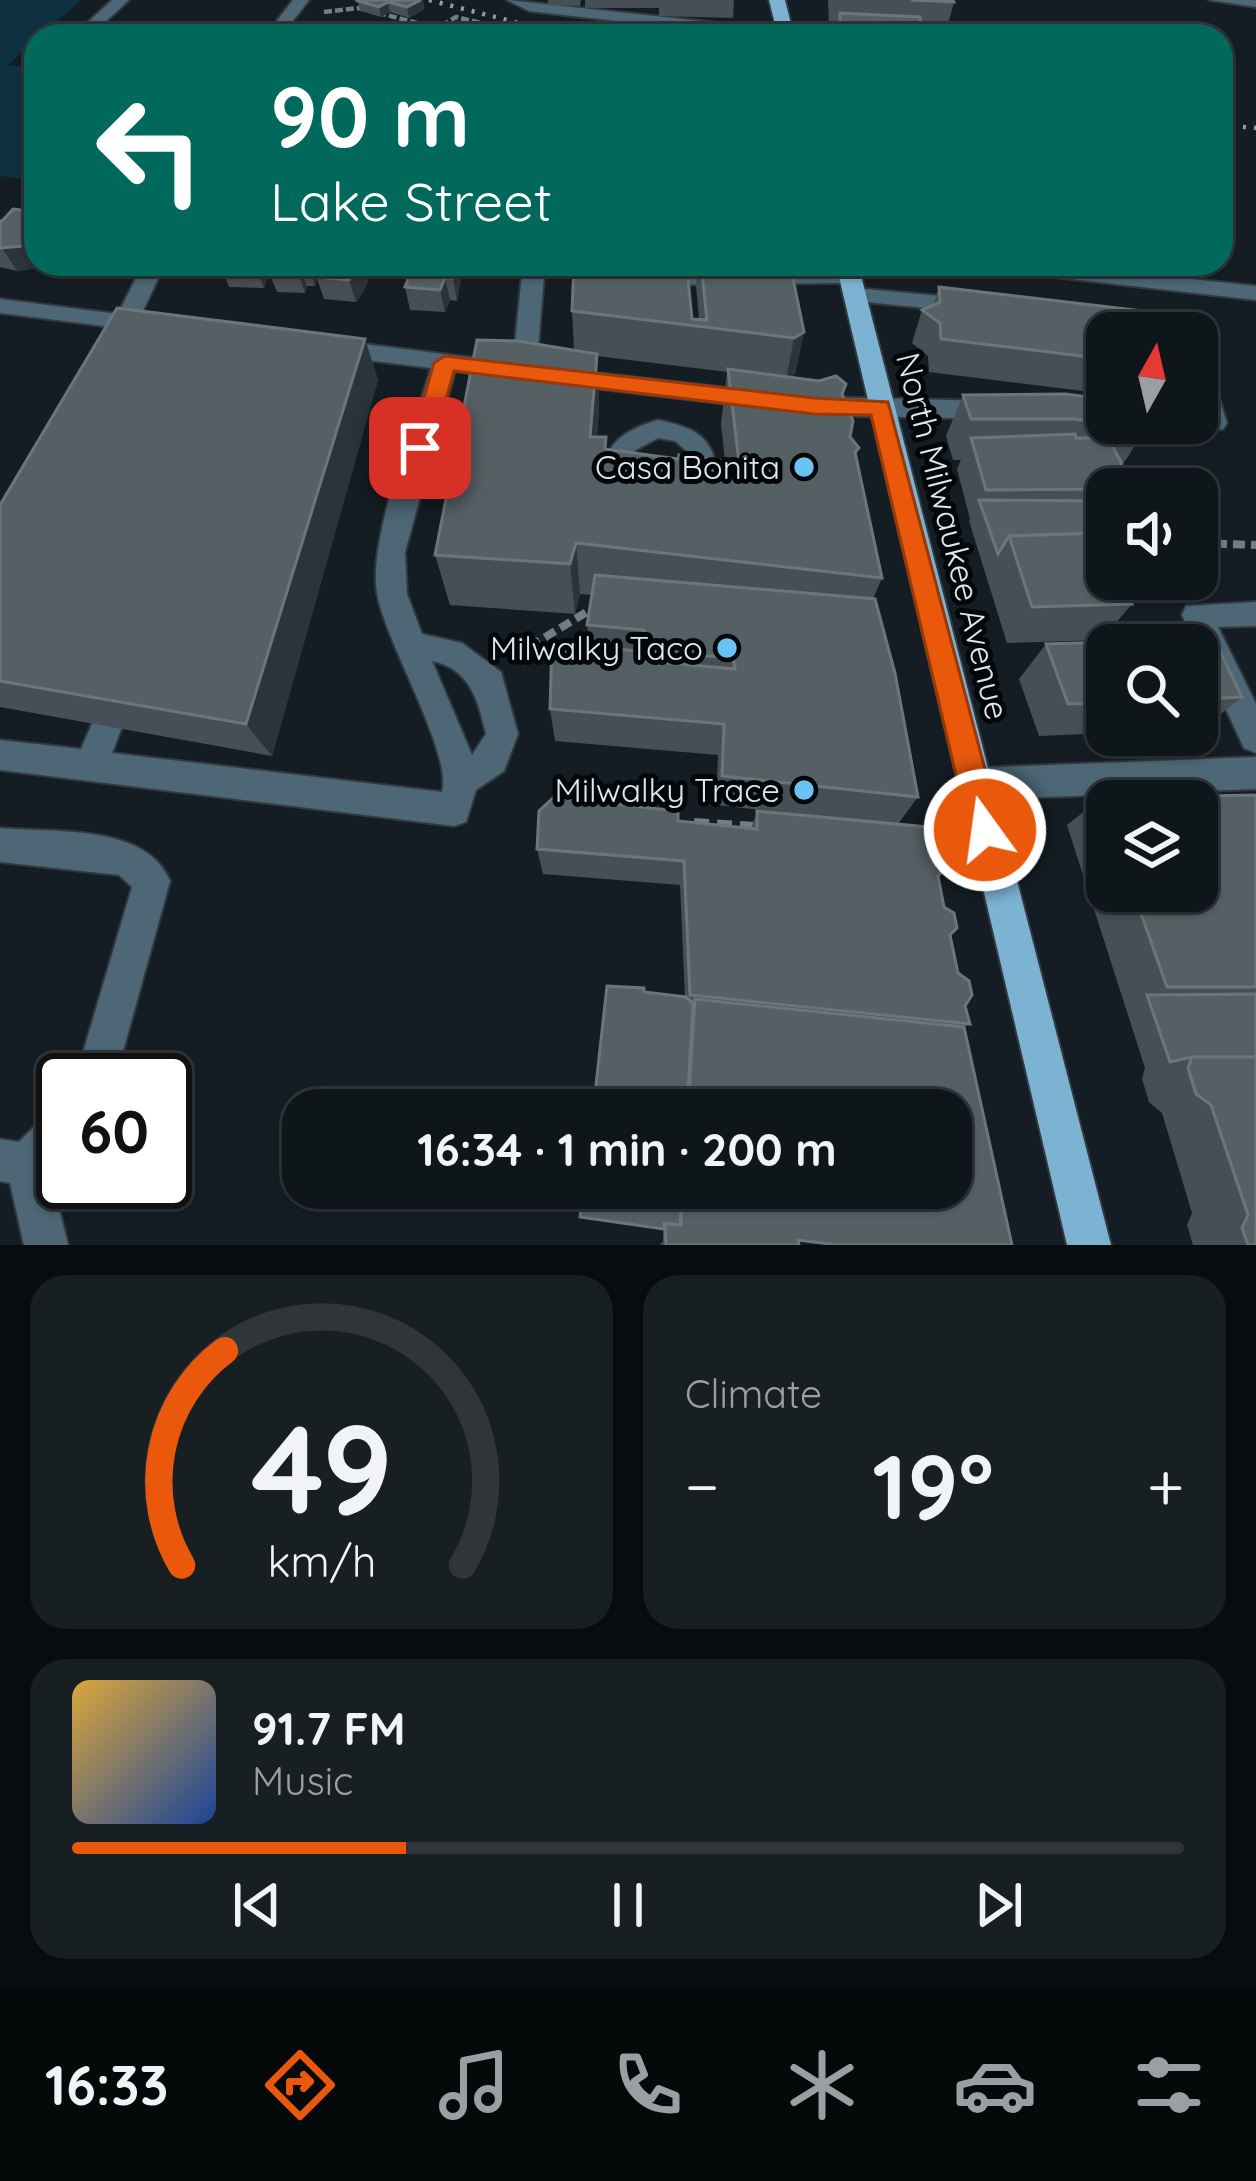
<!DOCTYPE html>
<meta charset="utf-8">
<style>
:root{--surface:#0f161a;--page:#181f23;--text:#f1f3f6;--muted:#9b9fa2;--line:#2f3539;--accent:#ea580c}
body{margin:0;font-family:Quicksand,sans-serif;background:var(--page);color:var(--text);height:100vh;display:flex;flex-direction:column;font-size:45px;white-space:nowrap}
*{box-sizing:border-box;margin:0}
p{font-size:39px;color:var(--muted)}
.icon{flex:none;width:66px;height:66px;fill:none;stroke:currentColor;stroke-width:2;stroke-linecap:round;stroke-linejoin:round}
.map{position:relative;height:1245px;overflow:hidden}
.side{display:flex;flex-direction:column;gap:30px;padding:30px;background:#080c0e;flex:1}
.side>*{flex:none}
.hud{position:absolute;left:24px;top:24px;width:1209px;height:252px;border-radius:36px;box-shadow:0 3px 9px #0004,0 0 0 3px var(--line);background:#00695c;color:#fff;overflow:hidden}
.needle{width:78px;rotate:8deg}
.tools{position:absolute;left:1086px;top:312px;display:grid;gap:24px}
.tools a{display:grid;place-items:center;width:132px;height:132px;border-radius:24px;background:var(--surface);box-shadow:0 3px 9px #0004,0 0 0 3px var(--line);font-size:60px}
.speed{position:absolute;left:36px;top:1053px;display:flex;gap:24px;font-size:60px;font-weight:700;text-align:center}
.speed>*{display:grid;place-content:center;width:156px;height:156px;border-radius:50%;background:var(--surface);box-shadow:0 3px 9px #0004,0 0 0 3px var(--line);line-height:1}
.speed .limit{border:6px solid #111;border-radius:18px;background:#fff;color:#111}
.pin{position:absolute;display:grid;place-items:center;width:102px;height:102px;color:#fff;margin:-51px;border-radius:24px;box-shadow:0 6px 18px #0006}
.me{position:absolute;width:132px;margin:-66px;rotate:346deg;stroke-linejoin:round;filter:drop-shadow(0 0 9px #0008)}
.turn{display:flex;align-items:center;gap:42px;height:252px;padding:0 48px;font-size:54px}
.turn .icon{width:156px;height:156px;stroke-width:2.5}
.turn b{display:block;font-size:84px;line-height:102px}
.big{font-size:90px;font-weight:700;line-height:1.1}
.side .tile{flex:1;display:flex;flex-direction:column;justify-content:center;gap:18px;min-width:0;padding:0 42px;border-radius:36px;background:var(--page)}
.side .dial{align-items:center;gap:0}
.dial svg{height:312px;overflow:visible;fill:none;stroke:var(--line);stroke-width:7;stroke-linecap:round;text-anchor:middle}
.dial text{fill:var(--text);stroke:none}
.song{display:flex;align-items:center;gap:36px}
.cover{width:144px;height:144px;border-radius:18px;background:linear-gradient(135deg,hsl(40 70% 55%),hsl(220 70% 35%))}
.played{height:12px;border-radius:6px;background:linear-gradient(90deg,var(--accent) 30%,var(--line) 30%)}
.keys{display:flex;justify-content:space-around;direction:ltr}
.heat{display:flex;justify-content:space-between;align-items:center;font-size:66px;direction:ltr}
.side .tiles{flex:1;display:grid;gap:30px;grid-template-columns:1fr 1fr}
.tile:last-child{grid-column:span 2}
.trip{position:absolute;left:282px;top:1089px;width:690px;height:120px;border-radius:36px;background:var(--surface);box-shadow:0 3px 9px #0004,0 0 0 3px var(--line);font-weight:700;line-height:120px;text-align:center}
.tabs{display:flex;height:192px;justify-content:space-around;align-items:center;background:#06090a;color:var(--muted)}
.tabs .icon{width:84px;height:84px}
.tabs .selected{color:var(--accent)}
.tabs b{font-size:54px;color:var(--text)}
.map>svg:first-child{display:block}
.green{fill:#0e3142}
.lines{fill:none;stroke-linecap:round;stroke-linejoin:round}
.minor-casing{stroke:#31393f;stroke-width:4}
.major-casing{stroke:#31393f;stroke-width:4}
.path-far2{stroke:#757d82;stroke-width:4.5;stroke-dasharray:8 3;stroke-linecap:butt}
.path-far1{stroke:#757d82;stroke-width:8;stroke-dasharray:12 6;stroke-linecap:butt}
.path{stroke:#757d82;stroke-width:10;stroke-dasharray:15 8;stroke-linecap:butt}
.minor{fill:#4d6776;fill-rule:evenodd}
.major{fill:#7cb3d3;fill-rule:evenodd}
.rail{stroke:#979ea3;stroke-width:4.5;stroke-dasharray:3 8;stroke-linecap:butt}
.wall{fill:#454f55;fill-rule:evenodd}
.shaded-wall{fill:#2a343a}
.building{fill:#556065;stroke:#6b757a;stroke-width:3}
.route{fill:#ea580c;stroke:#983908;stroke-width:3}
.poi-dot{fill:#6bc3f2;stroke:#040709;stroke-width:4.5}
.labels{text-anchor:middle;stroke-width:10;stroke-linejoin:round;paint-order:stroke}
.poi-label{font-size:33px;fill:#e0e6ea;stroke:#040709;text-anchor:end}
.street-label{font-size:33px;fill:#e0e6ea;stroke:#040709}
</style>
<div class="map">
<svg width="1256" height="1245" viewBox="0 0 1256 1245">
<rect width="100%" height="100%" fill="#141d23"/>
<!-- green -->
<polygon class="green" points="0,0 81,0 8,65 36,68 36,181 0,176"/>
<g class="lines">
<defs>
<g id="minor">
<polygon points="112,0 129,0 90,36 73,36"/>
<polygon points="293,0 309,0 281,36 265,36"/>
<polygon points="507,0 747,26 922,31 930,36 747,36 529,11"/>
<polygon points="1209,0 1256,0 1256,7"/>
<polygon points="143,264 165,264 140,317 157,320 157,330 133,330 120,341 108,334 112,327 0,313 0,299 118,314"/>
<path d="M523,264H545L536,373L524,381L455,371L405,552L407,594L422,634L462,643L501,672L518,734L504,771L476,790L466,822L454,826L0,770V740L81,749L95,717L106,712L117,717L122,727L112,753L442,792C453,753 385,642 377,593C368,537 414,426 431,368L333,356L321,348L333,340L513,363ZM432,661C471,669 478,701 486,734L472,755Z"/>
<polygon points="632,264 654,264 654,271 850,269 861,276 850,283 644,285 633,278"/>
<polygon points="981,264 1051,264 1256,286 1256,300 992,270"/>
<polygon points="854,288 974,299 985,306 974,313 846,300 843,295"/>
<polygon points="1135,315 1184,320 1195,327 1189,333 1127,327 1124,322"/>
<polygon points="1197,359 1209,367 1227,423 1223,429 1197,431 1185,423 1197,423"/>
<polygon points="560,369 762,392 774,400 762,408 551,383 551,371"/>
<polygon points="810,397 996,401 1008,410 996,419 810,415 798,406"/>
<path d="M658,420C691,427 711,434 717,469C668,548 535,456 658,420ZM658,438L675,441L689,453L691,467L680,478L651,480L634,467V451Z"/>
<polygon points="1256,602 1256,626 1218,627 1256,704 1256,753 1244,748 1182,615 1186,606"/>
<polygon points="1256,757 1256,789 973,800 961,795 956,784 961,773 973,768"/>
<path d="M0,828C53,833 146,823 170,881L115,1080H75L132,887L119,875L0,862Z"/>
<polygon points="63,1107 63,1158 50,1172 68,1245 24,1245 10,1183 0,1181 0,1139 19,1142 48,1113"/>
</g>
<g id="major">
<polygon points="769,0 785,0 794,36 778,36"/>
<polygon points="836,264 858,264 1111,1245 1067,1245"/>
</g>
</defs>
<!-- minor casing -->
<use href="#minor" class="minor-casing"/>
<!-- major casing -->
<use href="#major" class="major-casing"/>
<!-- path-far2 -->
<polyline class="path-far2" points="324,12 359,8 437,28 456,17 523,33"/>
<!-- path-far1 -->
<g class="path-far1">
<polyline points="1197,543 1256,545"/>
<polyline points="514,656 595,607"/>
</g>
<!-- path -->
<polyline class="path" points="694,823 756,827"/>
<!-- minor -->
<use href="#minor" class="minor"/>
<!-- major -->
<use href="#major" class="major"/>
<!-- rail -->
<g class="rail">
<polyline points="429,0 569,36"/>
<polyline points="1221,125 1256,128"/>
</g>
</g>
<!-- wall -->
<g class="wall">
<polygon points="353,0 423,0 424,9 409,18 390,12 381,17 360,11 358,2"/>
<polygon points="548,0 581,0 580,6 548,5"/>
<polygon points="585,0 734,0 733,18 659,16 659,8 585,8"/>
<polygon points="828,0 953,0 954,2 946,32 922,31 921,36 836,36 837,26 829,26"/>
<polygon points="0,221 36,264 41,264 37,268 17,271 0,267"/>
<polygon points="220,264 376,264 362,294 356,302 324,299 317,279 315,286 307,286 305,293 277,292 269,273 264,288 229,287"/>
<path d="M669,264H790L804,332L795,374L790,377L846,384L843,397L850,437L859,448L856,457L882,578L873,599L918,797L898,824L931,850L970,1024L964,1027L798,1240L799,1245H660L663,1241V1228L594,1103L644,992L685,997L680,885L543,874L537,849L678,821L751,829L757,811L872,822L716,805L718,755L555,741L550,709L589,646L587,625L592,595L580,594L575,614L450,605L435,555L574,350L572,311L670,267ZM687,269H697L696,285L699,319H692ZM597,356L727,372L721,424L725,461L678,459L606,449L597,437L599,409Z"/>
<polygon points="463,266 457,301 450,300 445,312 410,310 405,287"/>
<polygon points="939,287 1163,320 1107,333 1107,394 929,372 928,356 912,343 922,310 933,305"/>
<polygon points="365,339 378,380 272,756 0,707 0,505"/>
<polygon points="963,395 1147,427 1107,489 1107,579 1132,604 1101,640 1007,643 969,521 970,519 957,469 961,460 953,460 946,436"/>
<polygon points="1214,639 1242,697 1202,729 1197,729 1197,645 1107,645 1107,733 1039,736 1019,679 1046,644"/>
<path d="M1256,795V1245H1193L1187,1225L1192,1213L1162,1113L1149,1102L1142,1079L1145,1068L1067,825L1101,798ZM1107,801L1197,891H1107Z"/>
</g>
<!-- shaded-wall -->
<g class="shaded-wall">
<polygon points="421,0 423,0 424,9 409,18 407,7"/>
<polygon points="388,2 390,12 381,17 379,7"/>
<polygon points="36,232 36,264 41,264 37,268 17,271 2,248"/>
<polygon points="255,264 272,264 268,269 269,273 264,288"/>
<polygon points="299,264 307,286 305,293 297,270"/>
<polygon points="308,264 318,264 320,268 315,286"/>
<polygon points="359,264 376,264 362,294 356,302 349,280"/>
<polygon points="456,264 463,264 463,266 457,301 453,278"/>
<polygon points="445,278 450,300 445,312 440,290"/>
<polygon points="804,332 795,374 786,380 794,338"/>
<polygon points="365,339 378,380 272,756 246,724"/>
<polygon points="597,354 599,409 593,491 590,437"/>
<polygon points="576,543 580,594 575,614 570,564"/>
</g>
<!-- building -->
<g class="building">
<polygon points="359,0 421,0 407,7 388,2 379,7 358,1"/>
<polygon points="911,0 953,0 954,2"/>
<polygon points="840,13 920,17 922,31 840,27"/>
<polygon points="13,209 36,212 36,220 33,224 36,224 36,232 23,246 0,248 0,221 2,221"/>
<polygon points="220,264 255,264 255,266"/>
<polygon points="270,264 299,264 297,270 268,269"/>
<polygon points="322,264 359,264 349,280 316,277"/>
<polygon points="414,264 456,264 453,278 445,278 440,290 405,287"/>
<polygon points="574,264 644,264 687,269 692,319 707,320 701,264 790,264 804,332 794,338 572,311"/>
<polygon points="939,287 1161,313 1163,320 1174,321 1178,333 1107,333 1107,359 941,339 940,323 922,310 940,302"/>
<polygon points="117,308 365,339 246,724 0,681 0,505"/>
<polygon points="477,340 518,341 597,354 590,437 606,437 605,449 678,459 679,455 739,463 728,369 819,381 836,376 846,384 842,394 853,421 850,437 859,448 855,452 882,578 576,543 570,564 435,555"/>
<polygon points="1065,394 1107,399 1107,423 1074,419 971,419 963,395"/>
<polygon points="1109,423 1146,423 1147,427"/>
<polygon points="1075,434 1076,438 1108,438 1121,462 1125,489 986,490 971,438"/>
<polygon points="979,500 1107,501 1107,525 1085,525 1087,533 1009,536 998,554"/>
<polygon points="1106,533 1107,579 1123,579 1132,604 1032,607 1009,536"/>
<polygon points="595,575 875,599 895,673 918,797 722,776 724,724 550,709 552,642 636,651 634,660 735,669 733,658 641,651 644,630 587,625"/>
<polygon points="1214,639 1242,697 1197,699 1197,645 1107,645 1107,703 1068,704 1046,644"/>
<polygon points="1256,795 1256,987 1167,987 1133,891 1197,891 1197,801 1107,801 1107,816 1101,798"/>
<polygon points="554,797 678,811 678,821 757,829 757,811 928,827 931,850 941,856 944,870 938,876 944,907 954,913 957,928 950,935 958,973 969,981 972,995 965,1006 970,1024 690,995 684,861 537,849 539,811"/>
<polygon points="607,986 644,988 644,992 686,997 693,1003 687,1110 586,1110 587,1101 594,1103"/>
<polygon points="1256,994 1256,1057 1192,1057 1170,1062 1147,995"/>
<polygon points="695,999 964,1027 1012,1245 837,1245 798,1240 799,1245 666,1245 665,1224 681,1225 683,1188 951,1188 951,1110 688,1110"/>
<polygon points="1192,1057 1256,1057 1256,1245 1248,1245 1242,1228 1248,1215 1211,1105 1196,1094 1188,1068"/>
<polygon points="584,1188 682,1188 680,1225 664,1223 664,1229 580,1217"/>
</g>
<!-- route -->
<polygon class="route" points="445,356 814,398 888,402 1001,830 996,841 985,846 973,841 969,830 871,415 814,414 454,371 432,448 420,456 409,448 434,363"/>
<!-- markers -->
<g class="poi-dot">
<circle cx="804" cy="467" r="12"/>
<circle cx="727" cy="648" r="12"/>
<circle cx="804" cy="790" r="12"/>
</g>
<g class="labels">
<!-- poi labels -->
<g class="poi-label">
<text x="780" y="479">Casa Bonita</text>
<text x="703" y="660">Milwalky Taco</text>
<text x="780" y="802">Milwalky Trace</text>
</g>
<!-- street labels -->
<g class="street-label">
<text transform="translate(953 536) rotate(76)" y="12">North Milwaukee Avenue</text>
</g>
</g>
</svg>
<div class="tools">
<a><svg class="needle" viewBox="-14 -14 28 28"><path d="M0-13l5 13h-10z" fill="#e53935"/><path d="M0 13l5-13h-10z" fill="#9b9fa2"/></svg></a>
<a><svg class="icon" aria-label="sound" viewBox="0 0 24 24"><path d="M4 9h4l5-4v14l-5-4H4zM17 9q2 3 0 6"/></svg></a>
<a><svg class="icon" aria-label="search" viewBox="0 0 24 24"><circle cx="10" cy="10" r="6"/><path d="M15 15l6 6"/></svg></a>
<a><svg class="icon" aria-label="layers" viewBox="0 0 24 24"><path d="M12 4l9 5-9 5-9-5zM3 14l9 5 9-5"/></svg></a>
</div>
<div class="speed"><div class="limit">60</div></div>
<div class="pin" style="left:420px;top:448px;background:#d93025"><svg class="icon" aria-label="arrive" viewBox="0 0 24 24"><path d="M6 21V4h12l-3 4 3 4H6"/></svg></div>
<svg class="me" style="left:985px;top:830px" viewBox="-20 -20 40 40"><circle r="17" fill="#ea580c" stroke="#fff" stroke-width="3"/><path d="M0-11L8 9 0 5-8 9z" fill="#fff"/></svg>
<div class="trip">16:34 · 1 min · 200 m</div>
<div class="hud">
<div class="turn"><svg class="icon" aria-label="left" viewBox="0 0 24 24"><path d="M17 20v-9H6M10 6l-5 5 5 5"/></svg><div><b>90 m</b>Lake Street</div></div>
</div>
</div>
<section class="side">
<div class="tiles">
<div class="tile dial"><svg viewBox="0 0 100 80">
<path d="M14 69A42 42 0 1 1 86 69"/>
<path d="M14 69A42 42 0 0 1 25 14" stroke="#ea580c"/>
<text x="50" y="56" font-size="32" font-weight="700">49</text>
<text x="50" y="72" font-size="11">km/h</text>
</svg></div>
<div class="tile"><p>Climate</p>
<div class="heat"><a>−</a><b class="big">19°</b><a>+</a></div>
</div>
<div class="tile">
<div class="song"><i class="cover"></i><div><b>91.7 FM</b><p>Music</p></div></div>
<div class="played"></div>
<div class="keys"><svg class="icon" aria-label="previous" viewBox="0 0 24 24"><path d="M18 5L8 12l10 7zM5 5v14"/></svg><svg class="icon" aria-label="pause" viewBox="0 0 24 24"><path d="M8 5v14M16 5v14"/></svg><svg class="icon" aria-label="next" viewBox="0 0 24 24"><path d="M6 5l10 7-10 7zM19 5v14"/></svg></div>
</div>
</div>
</section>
<nav class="tabs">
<b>16:33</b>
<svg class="icon selected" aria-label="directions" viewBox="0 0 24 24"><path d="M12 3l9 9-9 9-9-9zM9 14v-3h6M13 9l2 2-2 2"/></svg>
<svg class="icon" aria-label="music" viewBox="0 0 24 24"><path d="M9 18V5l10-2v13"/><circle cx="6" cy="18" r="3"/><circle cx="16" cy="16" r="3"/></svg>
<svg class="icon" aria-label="phone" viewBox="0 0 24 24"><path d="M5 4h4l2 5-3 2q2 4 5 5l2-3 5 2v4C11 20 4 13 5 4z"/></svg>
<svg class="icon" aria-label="climate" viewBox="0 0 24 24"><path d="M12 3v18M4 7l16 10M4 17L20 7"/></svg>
<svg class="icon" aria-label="car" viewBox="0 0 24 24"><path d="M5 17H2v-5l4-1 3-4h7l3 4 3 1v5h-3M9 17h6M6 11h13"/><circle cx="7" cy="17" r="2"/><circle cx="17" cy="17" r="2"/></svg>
<svg class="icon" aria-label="filters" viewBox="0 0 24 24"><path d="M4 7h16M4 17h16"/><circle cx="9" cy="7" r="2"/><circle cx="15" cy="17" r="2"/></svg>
</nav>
